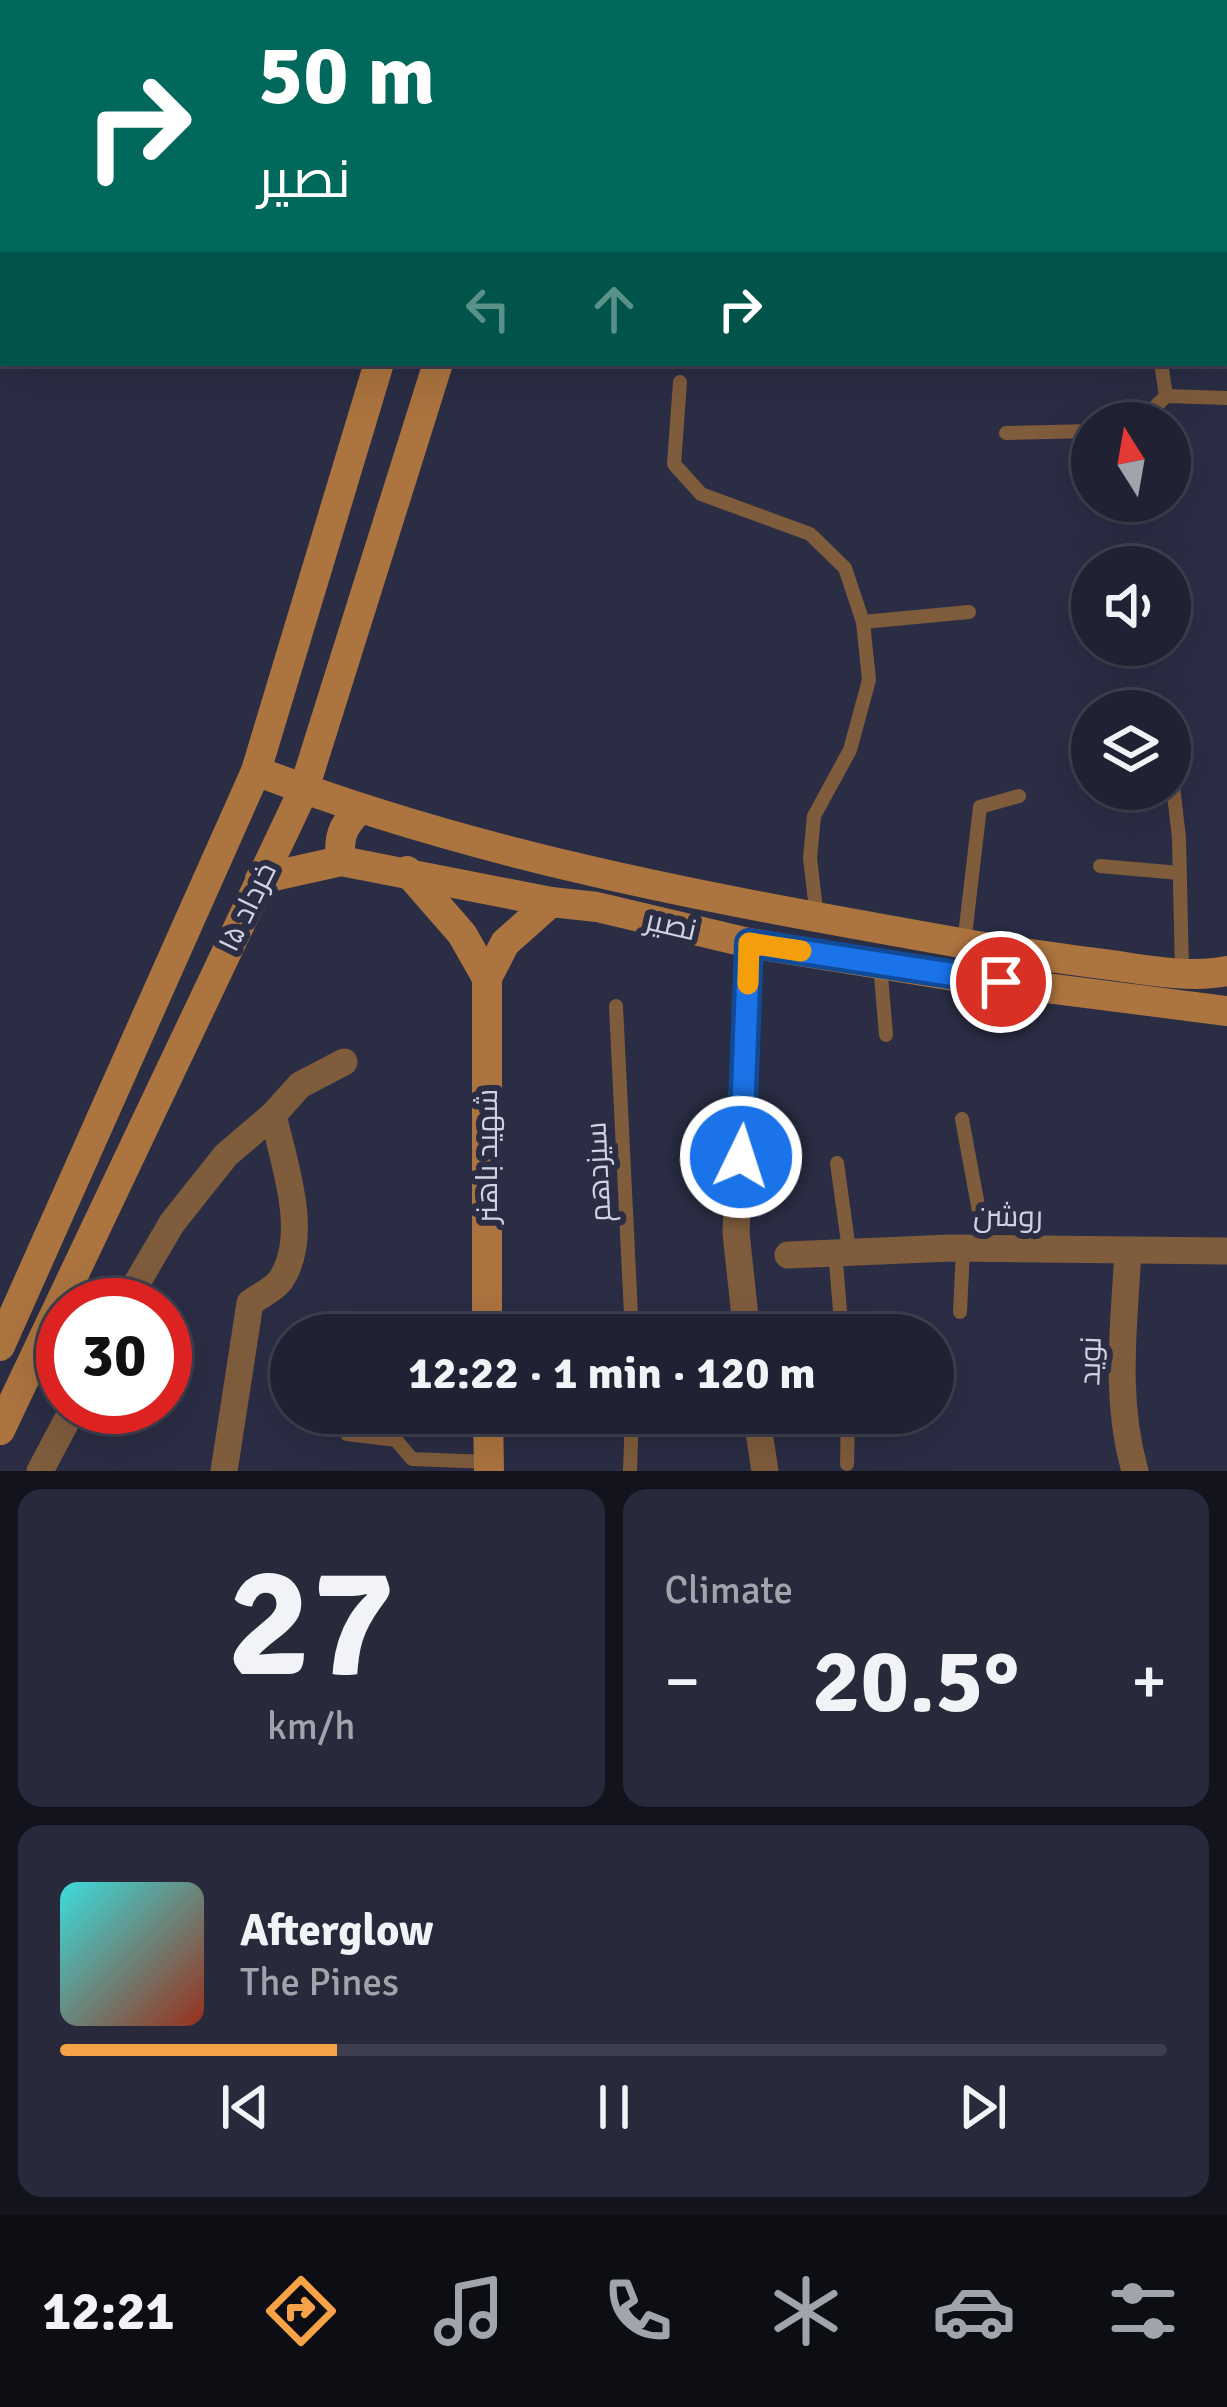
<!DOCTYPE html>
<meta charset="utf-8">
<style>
:root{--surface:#202233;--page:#282a3b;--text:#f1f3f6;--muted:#a2a4ac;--line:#3d3f4e;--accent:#f6a246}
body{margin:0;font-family:Signika,Cairo,sans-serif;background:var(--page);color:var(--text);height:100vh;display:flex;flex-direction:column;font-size:45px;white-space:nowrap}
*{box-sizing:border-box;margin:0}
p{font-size:39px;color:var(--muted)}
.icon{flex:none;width:66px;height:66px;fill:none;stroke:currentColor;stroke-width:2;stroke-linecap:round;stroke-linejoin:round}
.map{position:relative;height:1471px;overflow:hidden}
.side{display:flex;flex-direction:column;gap:18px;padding:18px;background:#12131c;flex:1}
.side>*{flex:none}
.guide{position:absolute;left:0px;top:0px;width:1227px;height:366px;box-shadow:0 12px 48px #0002,0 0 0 3px var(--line);background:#00695c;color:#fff;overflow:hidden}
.needle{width:78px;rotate:349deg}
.fabs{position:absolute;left:1071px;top:402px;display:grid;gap:24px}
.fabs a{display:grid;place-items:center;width:120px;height:120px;border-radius:50%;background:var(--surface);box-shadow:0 12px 48px #0002,0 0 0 3px var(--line);font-size:60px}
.speed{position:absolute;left:36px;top:1278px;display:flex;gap:24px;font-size:60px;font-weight:700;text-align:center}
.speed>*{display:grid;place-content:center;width:156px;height:156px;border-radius:50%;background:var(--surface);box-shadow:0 12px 48px #0002,0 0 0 3px var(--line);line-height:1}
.speed .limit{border:18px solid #d22;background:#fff;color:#111}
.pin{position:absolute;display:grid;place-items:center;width:102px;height:102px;color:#fff;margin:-51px;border:6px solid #fff;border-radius:50%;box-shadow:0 3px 12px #0007}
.me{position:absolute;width:132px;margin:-66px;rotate:4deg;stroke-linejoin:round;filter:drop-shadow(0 0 9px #0008)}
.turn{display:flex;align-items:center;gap:42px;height:252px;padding:0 60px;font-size:54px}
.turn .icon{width:156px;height:156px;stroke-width:2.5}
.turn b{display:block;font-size:84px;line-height:102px}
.lanes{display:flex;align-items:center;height:114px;padding:0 60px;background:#0003;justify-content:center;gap:60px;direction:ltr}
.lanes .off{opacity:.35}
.big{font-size:90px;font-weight:800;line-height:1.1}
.side .widget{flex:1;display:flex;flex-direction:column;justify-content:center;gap:18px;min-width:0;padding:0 42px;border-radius:24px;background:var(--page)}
.side .dial{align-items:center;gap:0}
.dial b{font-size:156px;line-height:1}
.song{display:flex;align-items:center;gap:36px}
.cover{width:144px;height:144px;border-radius:18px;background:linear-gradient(135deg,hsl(180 70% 55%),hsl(10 70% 35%))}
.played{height:12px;border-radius:6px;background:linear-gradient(90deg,var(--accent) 25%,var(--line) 25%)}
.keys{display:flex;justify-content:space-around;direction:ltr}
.heat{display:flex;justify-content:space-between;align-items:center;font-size:66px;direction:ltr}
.side .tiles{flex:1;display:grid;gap:18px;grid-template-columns:1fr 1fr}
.widget:last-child{grid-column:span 2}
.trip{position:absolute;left:270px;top:1314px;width:684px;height:120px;border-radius:60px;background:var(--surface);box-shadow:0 12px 48px #0002,0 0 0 3px var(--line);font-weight:800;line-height:120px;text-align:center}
.tab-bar{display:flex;height:192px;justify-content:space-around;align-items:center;background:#0d0e14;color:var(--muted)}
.tab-bar .icon{width:84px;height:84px}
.tab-bar .on{color:var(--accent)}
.tab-bar b{font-size:54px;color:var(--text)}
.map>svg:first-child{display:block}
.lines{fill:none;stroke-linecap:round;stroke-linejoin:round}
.lane{stroke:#7f5c3c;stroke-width:14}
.street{stroke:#7f5c3c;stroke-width:27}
.secondary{stroke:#ac743f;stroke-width:30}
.route-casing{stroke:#114b97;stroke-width:30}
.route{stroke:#1a73e8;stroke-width:21}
.slow{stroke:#f59e0b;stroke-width:21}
.labels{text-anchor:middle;stroke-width:12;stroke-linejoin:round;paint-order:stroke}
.street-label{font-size:30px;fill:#cfd2e1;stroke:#2a2d44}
</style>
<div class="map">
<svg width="1227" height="1471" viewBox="0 0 1227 1471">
<rect width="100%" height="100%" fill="#2a2d44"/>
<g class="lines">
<!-- lane -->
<g class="lane">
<polyline points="738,3 739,0"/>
<polyline points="1111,3 1112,0"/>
<polyline points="1161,363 1166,396"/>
<polyline points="680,382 674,464 701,494 810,534 845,568 863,622 869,680 850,750 814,816 810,858 817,918"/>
<polyline points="1139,423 1166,396 1227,398"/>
<polyline points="1006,433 1092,431"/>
<polyline points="863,622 969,612"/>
<polyline points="1170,760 1179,838 1182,972"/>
<polyline points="1100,866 1180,873"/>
<polyline points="964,944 980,807 1019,796"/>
<polyline points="880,964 886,1035"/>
<polyline points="616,1006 632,1335"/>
<polyline points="962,1119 986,1249"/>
<polyline points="837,1163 849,1250"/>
<polyline points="835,1250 842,1335"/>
<polyline points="960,1312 963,1249"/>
<polyline points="347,1434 396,1440 412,1459 489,1462"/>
<polyline points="847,1464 848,1413"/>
<polyline points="630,1471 632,1413"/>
</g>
<!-- street -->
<g class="street">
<path d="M1128,1251C1124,1326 1114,1398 1135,1471"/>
<polyline points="788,1255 950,1248 1227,1251"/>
<polyline points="124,1305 172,1223 226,1155 273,1115 300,1085 344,1062"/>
<polyline points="747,1335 736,1233 749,943"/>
<polyline points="756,1413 765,1471"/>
<polyline points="40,1471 74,1407"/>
<path d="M224,1471L250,1303C259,1296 273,1290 280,1281C311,1237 284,1163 273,1115"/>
</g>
<!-- secondary -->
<g class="secondary">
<polyline points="488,3 489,0"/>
<polyline points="552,3 553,0"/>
<path d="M256,771C482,858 718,900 955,942C1009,952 1063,959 1118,966C1153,971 1192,978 1227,971"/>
<path d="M341,861C338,838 342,826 359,810"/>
<polyline points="407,871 462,934 487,978"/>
<polyline points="260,879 341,861 551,902 597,907 749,943 960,977 1227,1011"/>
<polyline points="487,1335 487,978 505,943 551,902"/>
<polyline points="0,1346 256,771 379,363"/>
<polyline points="488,1413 489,1471"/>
<polyline points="0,1430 304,789 438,363"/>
</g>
</g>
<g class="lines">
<defs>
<polyline id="route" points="741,1157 749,943 1001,982"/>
</defs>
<!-- route casing -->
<use href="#route" class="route-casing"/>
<!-- route -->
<use href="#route" class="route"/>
<!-- slow -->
<polyline class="slow" points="748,984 749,943 801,951"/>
</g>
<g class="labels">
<!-- street labels -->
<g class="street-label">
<text transform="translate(247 907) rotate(-64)" y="10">۱۵ خرداد</text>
<text transform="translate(671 925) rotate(13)" y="10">نصیر</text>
<text transform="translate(487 1156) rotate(-90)" y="10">شهید باهنر</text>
<text transform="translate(598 1172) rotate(-93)" y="10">سیزدهم</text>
<text transform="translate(1008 1216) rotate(1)" y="10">روشن</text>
<text transform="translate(1090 1361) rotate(-88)" y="10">نوید</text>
</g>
</g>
</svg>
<div class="fabs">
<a><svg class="needle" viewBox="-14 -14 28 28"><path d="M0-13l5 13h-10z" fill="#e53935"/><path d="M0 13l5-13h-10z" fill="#a2a4ac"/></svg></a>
<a><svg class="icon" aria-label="sound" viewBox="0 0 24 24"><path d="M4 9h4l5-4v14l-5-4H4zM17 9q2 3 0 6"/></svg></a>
<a><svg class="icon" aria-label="layers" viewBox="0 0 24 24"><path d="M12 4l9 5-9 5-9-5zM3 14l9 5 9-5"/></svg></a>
</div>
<div class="speed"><div class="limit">30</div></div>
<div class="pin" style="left:1001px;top:982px;background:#d93025"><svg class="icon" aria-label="arrive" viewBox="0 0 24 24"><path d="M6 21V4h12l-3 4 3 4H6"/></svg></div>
<svg class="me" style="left:741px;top:1157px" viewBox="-20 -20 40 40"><circle r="17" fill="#1a73e8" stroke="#fff" stroke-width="3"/><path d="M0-11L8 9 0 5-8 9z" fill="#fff"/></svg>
<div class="trip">12:22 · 1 min · 120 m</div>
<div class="guide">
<div class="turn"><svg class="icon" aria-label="right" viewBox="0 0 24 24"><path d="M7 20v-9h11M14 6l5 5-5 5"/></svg><div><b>50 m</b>نصیر</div></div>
<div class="lanes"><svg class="icon off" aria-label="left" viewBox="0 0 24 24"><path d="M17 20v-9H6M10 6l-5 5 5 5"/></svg><svg class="icon off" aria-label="ahead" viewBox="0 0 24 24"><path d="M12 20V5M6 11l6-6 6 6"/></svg><svg class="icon" aria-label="right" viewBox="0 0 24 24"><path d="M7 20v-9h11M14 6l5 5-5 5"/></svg></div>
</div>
</div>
<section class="side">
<div class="tiles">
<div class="widget dial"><b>27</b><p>km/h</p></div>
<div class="widget"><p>Climate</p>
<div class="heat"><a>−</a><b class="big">20.5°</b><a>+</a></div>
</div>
<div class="widget">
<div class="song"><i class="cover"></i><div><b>Afterglow</b><p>The Pines</p></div></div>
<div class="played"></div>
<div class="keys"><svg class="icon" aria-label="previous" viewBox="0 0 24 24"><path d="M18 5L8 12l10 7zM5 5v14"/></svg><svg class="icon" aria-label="pause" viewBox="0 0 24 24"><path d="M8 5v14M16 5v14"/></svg><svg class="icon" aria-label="next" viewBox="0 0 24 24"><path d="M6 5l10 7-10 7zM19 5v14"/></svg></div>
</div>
</div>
</section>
<nav class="tab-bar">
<b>12:21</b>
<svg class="icon on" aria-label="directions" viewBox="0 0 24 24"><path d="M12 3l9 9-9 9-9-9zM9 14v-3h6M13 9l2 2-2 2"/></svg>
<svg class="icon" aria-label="music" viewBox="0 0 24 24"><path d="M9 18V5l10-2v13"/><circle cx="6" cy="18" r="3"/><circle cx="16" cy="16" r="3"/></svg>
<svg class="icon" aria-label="phone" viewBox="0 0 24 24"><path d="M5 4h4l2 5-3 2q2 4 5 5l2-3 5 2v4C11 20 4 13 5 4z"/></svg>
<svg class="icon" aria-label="climate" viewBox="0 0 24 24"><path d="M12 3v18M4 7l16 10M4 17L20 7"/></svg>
<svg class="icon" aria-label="car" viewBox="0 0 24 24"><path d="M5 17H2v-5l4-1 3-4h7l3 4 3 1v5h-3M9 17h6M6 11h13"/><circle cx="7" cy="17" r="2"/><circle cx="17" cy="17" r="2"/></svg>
<svg class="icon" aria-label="filters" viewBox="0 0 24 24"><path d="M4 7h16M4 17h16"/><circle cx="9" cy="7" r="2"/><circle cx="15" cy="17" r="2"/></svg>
</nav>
